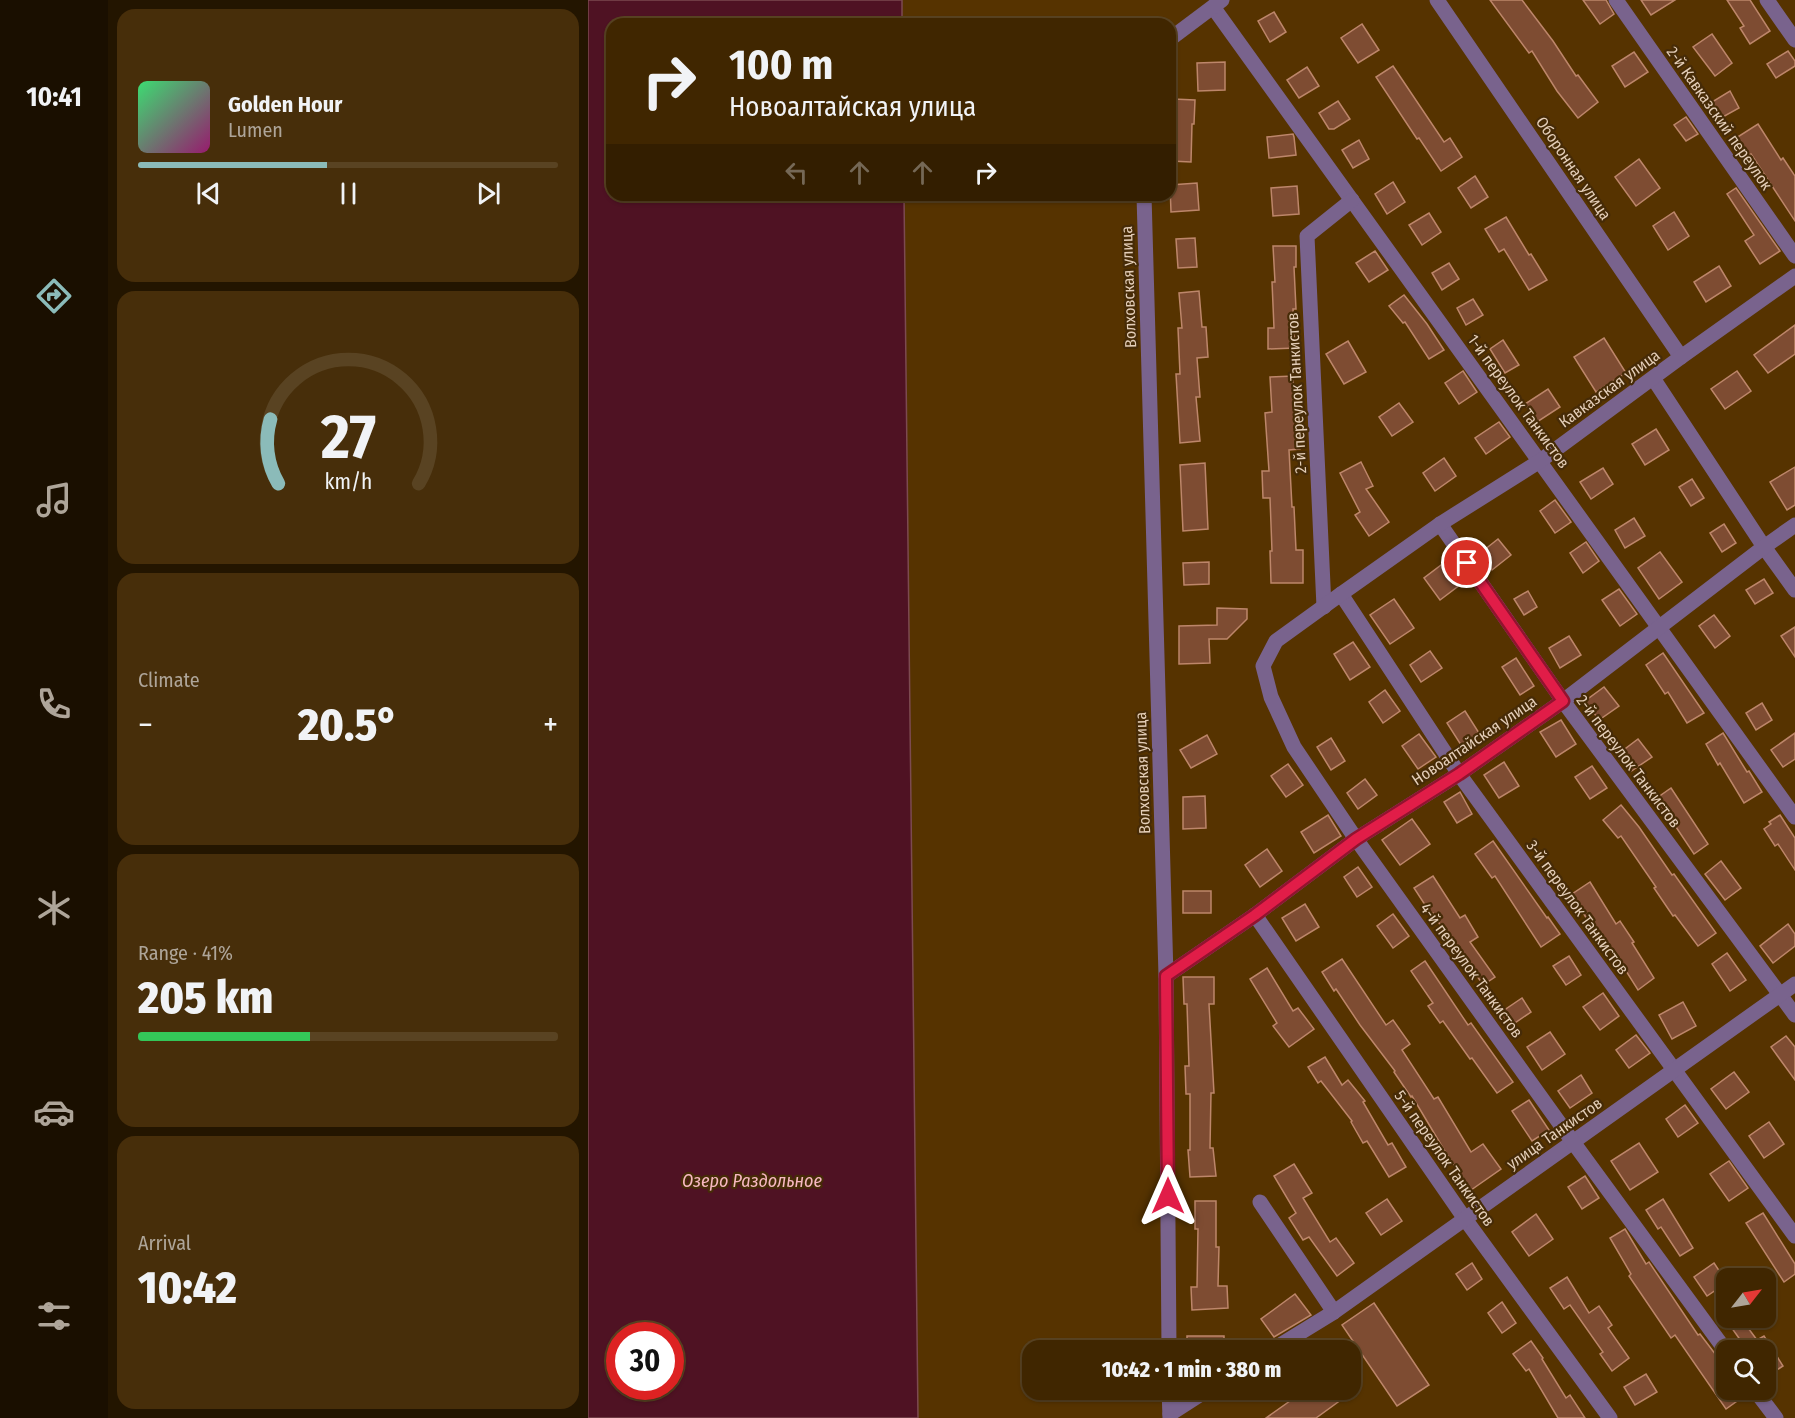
<!DOCTYPE html>
<meta charset="utf-8">
<style>
:root{--surface:#402600;--page:#472e0a;--text:#f1f3f6;--muted:#aea599;--line:#594322;--accent:#8bbbb9}
body{margin:0;font-family:"Fira Sans Condensed",sans-serif;background:var(--page);color:var(--text);height:100vh;display:flex;flex-direction:column;font-size:22px;white-space:nowrap}
*{box-sizing:border-box;margin:0}
p{font-size:20px;color:var(--muted)}
.icon{flex:none;width:33px;height:33px;fill:none;stroke:currentColor;stroke-width:2;stroke-linecap:round;stroke-linejoin:round}
.map{position:relative;flex:1;overflow:hidden}
.side{display:flex;flex-direction:column;gap:9px;padding:9px;background:#231500;width:480px}
.side>*{flex:none}
.guide{position:absolute;left:18px;top:18px;width:570px;height:183px;border-radius:18px;box-shadow:0 2px 4px #0004,0 0 0 2px var(--line);background:#402600;color:var(--text);overflow:hidden}
.needle{width:39px;rotate:59deg}
.fabs{position:absolute;left:1128px;top:1268px;display:grid;gap:12px}
.fabs a{display:grid;place-items:center;width:60px;height:60px;border-radius:12px;background:var(--surface);box-shadow:0 2px 4px #0004,0 0 0 2px var(--line);font-size:30px}
.speed{position:absolute;left:18px;top:1322px;display:flex;gap:12px;font-size:30px;font-weight:700;text-align:center}
.speed>*{display:grid;place-content:center;width:78px;height:78px;border-radius:50%;background:var(--surface);box-shadow:0 2px 4px #0004,0 0 0 2px var(--line);line-height:1}
.speed .limit{border:9px solid #d22;background:#fff;color:#111}
.pin{position:absolute;display:grid;place-items:center;width:51px;height:51px;color:#fff;margin:-26px;border:3px solid #fff;border-radius:50%;box-shadow:0 2px 6px #0007}
.me{position:absolute;width:66px;margin:-33px;rotate:0deg;stroke-linejoin:round;filter:drop-shadow(0 0 4px #0008)}
.turn{display:flex;align-items:center;gap:21px;height:126px;padding:0 24px;font-size:27px}
.turn .icon{width:78px;height:78px;stroke-width:2.5}
.turn b{display:block;font-size:42px;line-height:51px}
.lanes{display:flex;align-items:center;height:57px;padding:0 24px;background:#0003;justify-content:center;gap:30px;direction:ltr}
.lanes .off{opacity:.35}
.big{font-size:45px;font-weight:800;line-height:1.1}
.side .card{flex:1;display:flex;flex-direction:column;justify-content:center;gap:9px;min-width:0;padding:0 21px;border-radius:18px;background:var(--page)}
.side .dial{align-items:center;gap:0}
.dial svg{height:156px;overflow:visible;fill:none;stroke:var(--line);stroke-width:7;stroke-linecap:round;text-anchor:middle}
.dial text{fill:var(--text);stroke:none}
.song{display:flex;align-items:center;gap:18px}
.cover{width:72px;height:72px;border-radius:9px;background:linear-gradient(135deg,hsl(140 70% 55%),hsl(320 70% 35%))}
.played{height:6px;border-radius:3px;background:linear-gradient(90deg,var(--accent) 45%,var(--line) 45%)}
.keys{display:flex;justify-content:space-around;direction:ltr}
.heat{display:flex;justify-content:space-between;align-items:center;font-size:33px;direction:ltr}
.charge{height:9px;border-radius:4px;background:linear-gradient(90deg,#34c759 41%,var(--line) 0)}
.trip{position:absolute;left:434px;top:1340px;width:339px;height:60px;border-radius:18px;background:var(--surface);box-shadow:0 2px 4px #0004,0 0 0 2px var(--line);font-weight:800;line-height:60px;text-align:center}
main{display:flex;flex:1;min-height:0}
.tab-bar{display:flex;flex-direction:column;width:108px;justify-content:space-around;align-items:center;background:#1a0f00;color:var(--muted)}
.tab-bar .icon{width:42px;height:42px}
.tab-bar .on{color:var(--accent)}
.tab-bar b{font-size:27px;color:var(--text)}
.map>svg:first-child{display:block}
.water{fill:#4f1223;stroke:#7c4a50;stroke-width:1.5;fill-rule:evenodd}
.building{fill:#7e4c32;stroke:#bd866a;stroke-width:1.5}
.lines{fill:none;stroke-linecap:round;stroke-linejoin:round}
.minor{stroke:#79638d;stroke-width:15}
.route-casing{stroke:#92132f;stroke-width:15}
.route{stroke:#e11d48;stroke-width:10}
.labels{text-anchor:middle;stroke-width:4.5;stroke-linejoin:round;paint-order:stroke}
.street-label{font-size:16px;fill:#e4ceb8;stroke:#462b07}
.water-label{font-size:18px;font-style:italic;fill:#f7b8c2;stroke:#462b07}
</style>
<main>
<nav class="tab-bar">
<b>10:41</b>
<svg class="icon on" aria-label="directions" viewBox="0 0 24 24"><path d="M12 3l9 9-9 9-9-9zM9 14v-3h6M13 9l2 2-2 2"/></svg>
<svg class="icon" aria-label="music" viewBox="0 0 24 24"><path d="M9 18V5l10-2v13"/><circle cx="6" cy="18" r="3"/><circle cx="16" cy="16" r="3"/></svg>
<svg class="icon" aria-label="phone" viewBox="0 0 24 24"><path d="M5 4h4l2 5-3 2q2 4 5 5l2-3 5 2v4C11 20 4 13 5 4z"/></svg>
<svg class="icon" aria-label="climate" viewBox="0 0 24 24"><path d="M12 3v18M4 7l16 10M4 17L20 7"/></svg>
<svg class="icon" aria-label="car" viewBox="0 0 24 24"><path d="M5 17H2v-5l4-1 3-4h7l3 4 3 1v5h-3M9 17h6M6 11h13"/><circle cx="7" cy="17" r="2"/><circle cx="17" cy="17" r="2"/></svg>
<svg class="icon" aria-label="filters" viewBox="0 0 24 24"><path d="M4 7h16M4 17h16"/><circle cx="9" cy="7" r="2"/><circle cx="15" cy="17" r="2"/></svg>
</nav>
<section class="side">
<div class="card">
<div class="song"><i class="cover"></i><div><b>Golden Hour</b><p>Lumen</p></div></div>
<div class="played"></div>
<div class="keys"><svg class="icon" aria-label="previous" viewBox="0 0 24 24"><path d="M18 5L8 12l10 7zM5 5v14"/></svg><svg class="icon" aria-label="pause" viewBox="0 0 24 24"><path d="M8 5v14M16 5v14"/></svg><svg class="icon" aria-label="next" viewBox="0 0 24 24"><path d="M6 5l10 7-10 7zM19 5v14"/></svg></div>
</div>
<div class="card dial"><svg viewBox="0 0 100 80">
<path d="M14 69A42 42 0 1 1 86 69"/>
<path d="M14 69A42 42 0 0 1 10 36" stroke="#8bbbb9"/>
<text x="50" y="56" font-size="32" font-weight="700">27</text>
<text x="50" y="72" font-size="11">km/h</text>
</svg></div>
<div class="card"><p>Climate</p>
<div class="heat"><a>−</a><b class="big">20.5°</b><a>+</a></div>
</div>
<div class="card"><p>Range · 41%</p><b class="big">205 km</b><div class="charge"></div></div>
<div class="card"><p>Arrival</p><b class="big">10:42</b></div>
</section>
<div class="map">
<svg width="1207" height="1418" viewBox="0 0 1207 1418">
<rect width="100%" height="100%" fill="#563300"/>
<!-- water -->
<path class="water" d="M0,0H314V24H24V195H316L330,1418H0ZM32,1335H82V1386H32Z"/>
<!-- building -->
<g class="building">
<polygon points="902,0 934,0 965,41 988,76 990,75 1010,102 990,118 969,91 944,51 941,53"/>
<polygon points="995,0 1018,0 1026,14 1012,24"/>
<polygon points="1053,0 1087,0 1063,15"/>
<polygon points="1139,0 1162,0 1182,31 1162,44 1152,28 1156,26"/>
<polygon points="686,12 698,32 682,42 670,21"/>
<polygon points="774,24 791,50 770,63 753,38"/>
<polygon points="1124,34 1144,63 1127,76 1105,47"/>
<polygon points="1200,51 1207,61 1207,66 1188,78 1179,64"/>
<polygon points="1046,52 1060,72 1037,87 1024,66"/>
<polygon points="637,62 637,90 610,91 609,63"/>
<polygon points="805,66 856,142 862,138 874,157 853,171 831,138 829,139 788,77"/>
<polygon points="719,67 731,86 711,98 699,80"/>
<polygon points="1142,91 1151,108 1133,118 1124,102"/>
<polygon points="585,99 607,100 606,124 604,124 603,162 582,161"/>
<polygon points="750,101 762,119 746,129 741,129 731,113"/>
<polygon points="1098,117 1110,134 1098,141 1086,125"/>
<polygon points="1170,124 1193,160 1195,158 1207,176 1207,221 1163,154 1159,156 1148,138"/>
<polygon points="705,134 706,137 708,155 681,158 679,137"/>
<polygon points="771,140 781,159 765,168 754,150"/>
<polygon points="1051,159 1072,188 1048,206 1027,177"/>
<polygon points="887,176 900,197 883,208 870,188"/>
<polygon points="805,182 817,202 799,214 787,194"/>
<polygon points="609,183 611,210 583,212 582,185"/>
<polygon points="709,186 711,214 685,216 683,188"/>
<polygon points="1148,188 1192,251 1172,264 1157,241 1166,235 1139,194"/>
<polygon points="1086,212 1101,236 1080,250 1065,226"/>
<polygon points="841,213 853,232 834,245 821,225"/>
<polygon points="918,217 941,255 943,254 959,280 941,290 916,249 911,252 897,229"/>
<polygon points="607,238 609,267 590,268 588,239"/>
<polygon points="685,246 708,246 708,267 706,267 708,309 705,309 707,348 680,349 680,328 686,328 684,282 687,282"/>
<polygon points="787,251 800,270 781,282 768,263"/>
<polygon points="861,263 871,279 854,290 844,273"/>
<polygon points="1131,266 1143,286 1118,302 1106,282"/>
<polygon points="611,291 614,327 618,327 620,357 609,358 612,397 608,397 612,441 592,443 588,374 592,374 590,328 594,328 591,293"/>
<polygon points="816,295 839,324 856,350 841,359 817,322 815,323 801,306"/>
<polygon points="885,299 895,315 878,325 869,308"/>
<polygon points="1207,325 1207,354 1180,373 1166,355"/>
<polygon points="1016,338 1038,373 1008,392 986,357"/>
<polygon points="915,340 931,365 917,373 902,349"/>
<polygon points="760,341 778,372 756,384 738,354"/>
<polygon points="875,371 889,392 871,404 857,383"/>
<polygon points="1149,371 1163,391 1137,409 1123,389"/>
<polygon points="705,376 706,411 710,411 712,449 701,450 704,507 706,507 708,550 715,550 715,583 683,583 682,551 684,551 682,498 675,498 674,471 681,471 677,413 684,412 682,377"/>
<polygon points="960,389 972,407 949,422 937,404"/>
<polygon points="811,403 825,422 804,436 791,417"/>
<polygon points="911,422 922,437 898,454 887,438"/>
<polygon points="1068,429 1081,450 1057,465 1044,444"/>
<polygon points="856,458 868,476 847,491 835,473"/>
<polygon points="773,462 785,486 778,489 801,522 781,536 767,515 772,512 752,473"/>
<polygon points="617,463 620,529 595,531 592,465"/>
<polygon points="1207,467 1207,505 1199,510 1182,482"/>
<polygon points="1015,468 1025,484 1003,499 992,482"/>
<polygon points="1104,479 1116,498 1103,506 1091,487"/>
<polygon points="967,500 983,522 967,533 952,511"/>
<polygon points="1046,518 1057,536 1037,548 1027,530"/>
<polygon points="1136,524 1148,543 1134,552 1122,533"/>
<polygon points="910,539 923,555 904,570 891,554"/>
<polygon points="998,542 1011,561 995,573 982,553"/>
<polygon points="1072,552 1094,582 1071,599 1050,568"/>
<polygon points="861,559 877,581 852,600 836,578"/>
<polygon points="621,562 621,584 596,585 595,563"/>
<polygon points="1176,579 1185,593 1167,604 1158,590"/>
<polygon points="1031,589 1049,614 1032,626 1014,600"/>
<polygon points="940,591 949,607 936,615 926,599"/>
<polygon points="806,599 826,628 802,644 782,615"/>
<polygon points="629,608 659,609 659,619 639,639 621,639 622,663 591,664 591,626 629,625"/>
<polygon points="1126,615 1142,636 1127,648 1111,626"/>
<polygon points="1207,627 1207,657 1193,636"/>
<polygon points="981,636 993,655 972,668 961,648"/>
<polygon points="765,642 782,667 762,680 746,654"/>
<polygon points="842,651 854,668 833,682 822,665"/>
<polygon points="1075,653 1116,713 1099,723 1080,692 1077,694 1058,665"/>
<polygon points="928,658 946,686 932,695 914,667"/>
<polygon points="1016,687 1031,706 1011,720 997,701"/>
<polygon points="797,690 812,711 795,723 781,702"/>
<polygon points="1174,703 1184,720 1168,730 1158,713"/>
<polygon points="877,711 891,733 873,745 859,723"/>
<polygon points="973,720 988,744 968,757 952,732"/>
<polygon points="1135,733 1159,772 1161,771 1174,792 1156,803 1132,763 1130,765 1118,744"/>
<polygon points="1207,733 1207,759 1195,767 1183,750"/>
<polygon points="831,734 848,757 830,769 814,746"/>
<polygon points="619,735 629,754 603,768 592,750"/>
<polygon points="743,738 757,761 743,770 729,747"/>
<polygon points="1050,739 1064,757 1042,772 1029,755"/>
<polygon points="916,762 931,786 911,798 896,775"/>
<polygon points="700,764 715,785 698,797 683,776"/>
<polygon points="1004,766 1019,788 1002,799 987,777"/>
<polygon points="777,779 789,795 770,809 759,793"/>
<polygon points="1083,788 1120,844 1106,854 1086,824 1084,826 1066,800"/>
<polygon points="872,792 884,814 869,823 856,802"/>
<polygon points="617,796 618,828 595,829 595,797"/>
<polygon points="1033,805 1051,827 1084,875 1086,874 1128,933 1110,946 1087,915 1085,916 1066,888 1068,887 1033,836 1030,838 1015,820"/>
<polygon points="740,815 753,836 726,853 713,832"/>
<polygon points="1192,815 1207,838 1207,870 1190,844 1187,846 1176,829 1183,824 1181,822"/>
<polygon points="824,819 842,844 812,865 794,840"/>
<polygon points="905,841 959,918 960,917 972,934 953,947 907,876 904,878 887,854"/>
<polygon points="679,849 694,871 672,887 657,865"/>
<polygon points="1133,861 1153,888 1137,900 1117,874"/>
<polygon points="770,867 784,887 769,897 756,877"/>
<polygon points="845,876 872,918 877,915 890,937 882,942 907,977 895,985 871,949 868,951 845,913 843,914 826,888"/>
<polygon points="1002,882 1028,924 1032,921 1046,942 1044,943 1066,978 1050,990 1028,955 1000,921 984,894"/>
<rect x="595" y="891" width="28" height="22"/>
<polygon points="717,904 731,927 708,941 694,918"/>
<polygon points="805,914 821,936 805,948 789,926"/>
<polygon points="1200,924 1207,934 1207,946 1185,963 1172,946"/>
<polygon points="1139,953 1158,980 1142,991 1124,964"/>
<polygon points="981,956 993,975 978,985 965,966"/>
<polygon points="754,959 798,1025 805,1020 822,1044 814,1050 846,1099 850,1097 883,1152 895,1144 913,1169 883,1190 858,1153 824,1096 823,1097 806,1072 807,1071 772,1025 748,989 746,991 734,972"/>
<polygon points="837,961 880,1025 883,1023 925,1082 909,1093 884,1058 882,1059 855,1021 852,1023 840,1006 845,1003 823,971"/>
<polygon points="679,968 705,1011 710,1008 726,1029 701,1047 685,1026 689,1023 662,979"/>
<polygon points="595,977 626,977 626,1004 621,1004 626,1093 623,1093 622,1148 625,1148 628,1176 602,1177 600,1150 602,1150 602,1094 598,1094 597,1066 601,1066 599,1004 596,1004"/>
<polygon points="1015,993 1031,1016 1012,1030 995,1007"/>
<polygon points="934,998 943,1012 921,1027 912,1013"/>
<polygon points="1095,1002 1108,1026 1084,1039 1071,1015"/>
<polygon points="962,1032 977,1054 954,1070 939,1047"/>
<polygon points="1048,1035 1062,1053 1041,1068 1028,1050"/>
<polygon points="1198,1036 1207,1047 1207,1080 1183,1047"/>
<polygon points="737,1057 754,1085 760,1080 777,1101 775,1102 800,1145 804,1143 818,1167 801,1177 779,1141 775,1143 763,1122 764,1121 733,1081 730,1083 720,1067"/>
<polygon points="1146,1072 1161,1092 1138,1109 1123,1089"/>
<polygon points="993,1075 1004,1093 982,1108 970,1091"/>
<polygon points="941,1100 961,1130 944,1141 924,1111"/>
<polygon points="1097,1105 1110,1123 1090,1137 1078,1119"/>
<polygon points="1181,1122 1196,1144 1176,1158 1161,1136"/>
<polygon points="1051,1143 1070,1172 1042,1190 1023,1161"/>
<polygon points="1141,1161 1160,1188 1141,1201 1122,1174"/>
<polygon points="706,1164 724,1193 715,1198 742,1242 748,1238 766,1263 749,1276 721,1237 715,1240 701,1218 708,1213 686,1176"/>
<polygon points="997,1176 1011,1198 994,1209 980,1187"/>
<polygon points="799,1199 814,1221 793,1235 778,1213"/>
<polygon points="1075,1199 1105,1248 1092,1256 1073,1227 1070,1229 1058,1210"/>
<polygon points="607,1201 628,1201 628,1247 631,1247 630,1286 639,1286 640,1308 604,1310 603,1287 609,1287 610,1229 607,1229"/>
<polygon points="1175,1213 1207,1264 1207,1274 1196,1282 1158,1223"/>
<polygon points="948,1214 965,1239 941,1256 924,1232"/>
<polygon points="1037,1229 1058,1264 1061,1262 1110,1335 1112,1334 1131,1359 1129,1360 1138,1373 1138,1389 1150,1389 1156,1396 1138,1409 1087,1335 1083,1338 1041,1276 1043,1274 1022,1238"/>
<polygon points="884,1263 894,1279 879,1290 868,1274"/>
<polygon points="1126,1263 1138,1281 1138,1283 1119,1296 1106,1277"/>
<polygon points="979,1277 1001,1313 1011,1306 1024,1325 1020,1328 1041,1358 1024,1371 1012,1354 1015,1352 982,1305 976,1309 962,1288"/>
<polygon points="707,1294 723,1315 686,1337 673,1319"/>
<polygon points="914,1302 928,1323 914,1333 900,1313"/>
<polygon points="786,1303 841,1385 809,1406 754,1325"/>
<polygon points="1136,1317 1152,1317 1169,1340 1176,1336 1195,1366 1178,1377 1178,1350 1154,1350 1158,1348"/>
<rect x="599" y="1336" width="37" height="14"/>
<polygon points="943,1341 955,1358 954,1359 978,1398 982,1395 997,1418 970,1418 941,1369 938,1371 925,1354"/>
<polygon points="1058,1374 1069,1392 1047,1405 1036,1387"/>
<polygon points="719,1389 768,1389 728,1418 678,1418"/>
</g>
<g class="lines">
<!-- minor -->
<g class="minor">
<polyline points="849,0 1093,357"/>
<polyline points="1028,0 1207,256"/>
<polyline points="1179,0 1207,40"/>
<polyline points="625,7 1207,817"/>
<polyline points="582,39 634,0"/>
<polyline points="556,195 578,976 581,1350"/>
<polyline points="1065,378 1176,547 1207,590"/>
<polyline points="852,524 975,701 1207,1015"/>
<polyline points="753,594 871,774 1207,1236"/>
<polyline points="736,607 719,236 764,200"/>
<polyline points="667,915 877,1219 1022,1418"/>
<polyline points="578,976 667,915 768,839 871,774 975,701 1176,547 1207,525"/>
<polyline points="672,1202 746,1312"/>
<polyline points="684,1350 746,1312 1207,984"/>
<polyline points="1138,1351 985,1142 768,839 706,747 683,697 675,666 688,641 753,594 852,524 952,461 1093,357 1207,276"/>
<polyline points="581,1389 582,1418"/>
<polyline points="1166,1389 1188,1418"/>
<polyline points="582,1414 621,1389"/>
</g>
</g>
<g class="lines">
<defs>
<polyline id="route" points="580,1196 578,976 667,915 768,839 871,774 975,701 879,563"/>
</defs>
<!-- route casing -->
<use href="#route" class="route-casing"/>
<!-- route -->
<use href="#route" class="route"/>
</g>
<g class="labels">
<!-- street labels -->
<g class="street-label">
<text transform="translate(1132 118) rotate(55)" y="6">2-й Кавказский переулок</text>
<text transform="translate(986 168) rotate(56)" y="6">Оборонная улица</text>
<text transform="translate(540 287) rotate(-92)" y="6">Волховская улица</text>
<text transform="translate(1021 388) rotate(-36)" y="6">Кавказская улица</text>
<text transform="translate(708 393) rotate(-93)" y="6">2-й переулок Танкистов</text>
<text transform="translate(931 401) rotate(54)" y="6">1-й переулок Танкистов</text>
<text transform="translate(886 740) rotate(-34)" y="6">Новоалтайская улица</text>
<text transform="translate(1041 761) rotate(53)" y="6">2-й переулок Танкистов</text>
<text transform="translate(554 773) rotate(-92)" y="6">Волховская улица</text>
<text transform="translate(990 907) rotate(54)" y="6">3-й переулок Танкистов</text>
<text transform="translate(884 970) rotate(54)" y="6">4-й переулок Танкистов</text>
<text transform="translate(966 1133) rotate(-35)" y="6">улица Танкистов</text>
<text transform="translate(857 1158) rotate(55)" y="6">5-й переулок Танкистов</text>
</g>
<!-- water labels -->
<g class="water-label">
<text x="164" y="1187">Озеро Раздольное</text>
</g>
</g>
</svg>
<div class="fabs">
<a><svg class="needle" viewBox="-14 -14 28 28"><path d="M0-13l5 13h-10z" fill="#e53935"/><path d="M0 13l5-13h-10z" fill="#aea599"/></svg></a>
<a><svg class="icon" aria-label="search" viewBox="0 0 24 24"><circle cx="10" cy="10" r="6"/><path d="M15 15l6 6"/></svg></a>
</div>
<div class="speed"><div class="limit">30</div></div>
<div class="pin" style="left:879px;top:563px;background:#d93025"><svg class="icon" aria-label="arrive" viewBox="0 0 24 24"><path d="M6 21V4h12l-3 4 3 4H6"/></svg></div>
<svg class="me" style="left:580px;top:1196px" viewBox="-20 -20 40 40"><path d="M0-17L14 15 0 8-14 15z" fill="#e11d48" stroke="#fff" stroke-width="4"/></svg>
<div class="trip">10:42 · 1 min · 380 m</div>
<div class="guide">
<div class="turn"><svg class="icon" aria-label="right" viewBox="0 0 24 24"><path d="M7 20v-9h11M14 6l5 5-5 5"/></svg><div><b>100 m</b>Новоалтайская улица</div></div>
<div class="lanes"><svg class="icon off" aria-label="left" viewBox="0 0 24 24"><path d="M17 20v-9H6M10 6l-5 5 5 5"/></svg><svg class="icon off" aria-label="ahead" viewBox="0 0 24 24"><path d="M12 20V5M6 11l6-6 6 6"/></svg><svg class="icon off" aria-label="ahead" viewBox="0 0 24 24"><path d="M12 20V5M6 11l6-6 6 6"/></svg><svg class="icon" aria-label="right" viewBox="0 0 24 24"><path d="M7 20v-9h11M14 6l5 5-5 5"/></svg></div>
</div>
</div>
</main>
